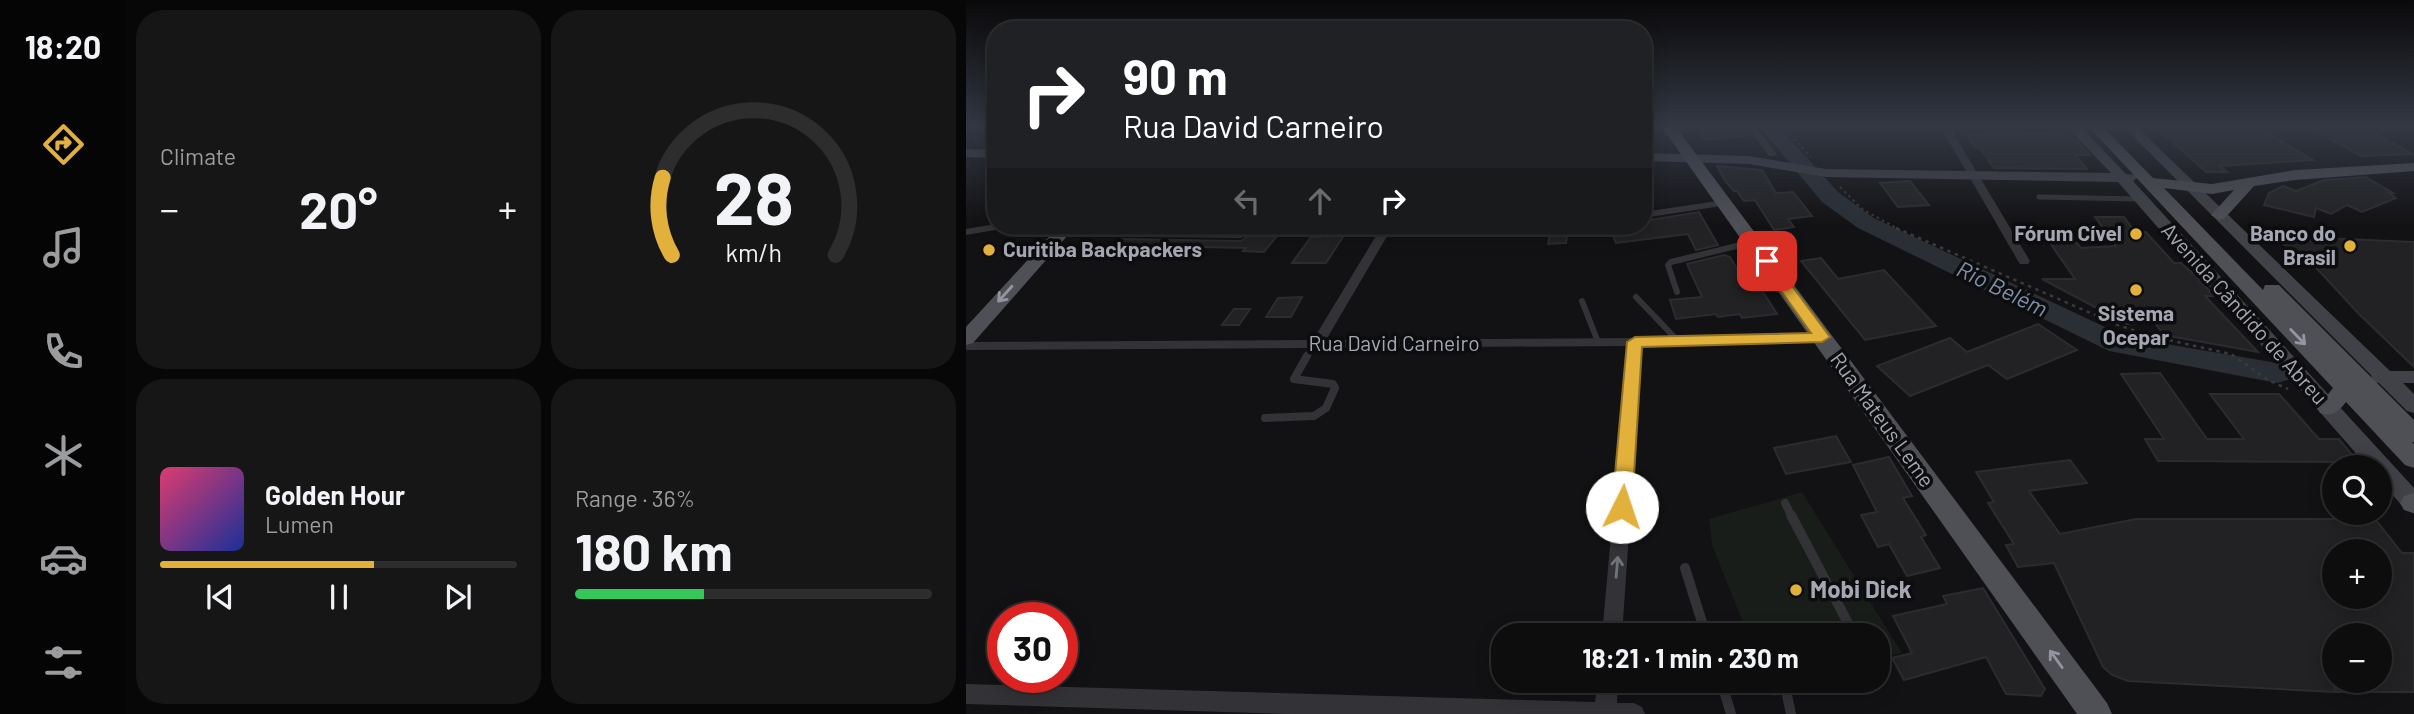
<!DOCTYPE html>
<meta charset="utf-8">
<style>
:root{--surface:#0e0d0e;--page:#171617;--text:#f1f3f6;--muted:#9b9c9e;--line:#2e2d2e;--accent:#e1b13b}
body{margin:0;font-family:Barlow,sans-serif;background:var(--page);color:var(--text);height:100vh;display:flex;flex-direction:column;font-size:26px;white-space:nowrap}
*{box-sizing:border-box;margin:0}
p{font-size:23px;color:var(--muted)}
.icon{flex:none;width:38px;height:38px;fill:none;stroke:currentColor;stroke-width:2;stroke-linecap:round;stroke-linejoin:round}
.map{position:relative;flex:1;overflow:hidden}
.side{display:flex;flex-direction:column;gap:10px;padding:10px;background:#080708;width:840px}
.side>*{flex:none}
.hud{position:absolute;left:21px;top:21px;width:665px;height:214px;border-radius:28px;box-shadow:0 4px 18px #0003,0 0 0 2px var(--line);background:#202124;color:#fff;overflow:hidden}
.controls{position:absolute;left:1356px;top:455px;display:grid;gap:14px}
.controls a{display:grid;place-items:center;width:70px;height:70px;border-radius:50%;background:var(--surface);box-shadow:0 4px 18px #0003,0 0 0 2px var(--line);font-size:35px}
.speed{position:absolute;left:21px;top:602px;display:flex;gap:14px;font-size:35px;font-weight:700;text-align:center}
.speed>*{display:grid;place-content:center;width:91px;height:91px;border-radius:50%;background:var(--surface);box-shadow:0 4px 18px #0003,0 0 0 2px var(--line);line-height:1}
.speed .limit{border:10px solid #d22;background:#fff;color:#111}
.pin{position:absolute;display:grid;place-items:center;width:60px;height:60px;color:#fff;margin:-30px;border-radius:14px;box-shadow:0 4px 10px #0006}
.me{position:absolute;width:77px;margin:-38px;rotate:4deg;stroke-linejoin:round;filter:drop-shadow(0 0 5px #0008)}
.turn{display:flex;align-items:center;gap:24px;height:147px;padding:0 21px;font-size:32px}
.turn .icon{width:91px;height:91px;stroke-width:2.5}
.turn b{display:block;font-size:49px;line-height:60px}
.lanes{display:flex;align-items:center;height:66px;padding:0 21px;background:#0003;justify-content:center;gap:35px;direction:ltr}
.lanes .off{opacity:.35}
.big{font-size:52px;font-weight:700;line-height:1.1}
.side .card{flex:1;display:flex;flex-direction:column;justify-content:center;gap:10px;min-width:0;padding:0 24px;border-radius:28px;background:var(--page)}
.side .dial{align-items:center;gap:0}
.dial svg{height:182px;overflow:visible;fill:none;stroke:var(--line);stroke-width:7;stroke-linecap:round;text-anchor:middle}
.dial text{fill:var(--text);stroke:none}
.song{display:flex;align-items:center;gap:21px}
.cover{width:84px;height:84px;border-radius:10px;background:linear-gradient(135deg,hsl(340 70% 55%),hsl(230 70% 35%))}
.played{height:7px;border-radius:4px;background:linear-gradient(90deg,var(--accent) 60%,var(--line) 60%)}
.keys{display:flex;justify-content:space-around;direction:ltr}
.heat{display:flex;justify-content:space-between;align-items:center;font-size:38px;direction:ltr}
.charge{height:10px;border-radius:5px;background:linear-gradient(90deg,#34c759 36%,var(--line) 0)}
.side .tiles{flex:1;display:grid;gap:10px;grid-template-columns:repeat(2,1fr)}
.trip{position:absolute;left:525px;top:623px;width:399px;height:70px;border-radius:28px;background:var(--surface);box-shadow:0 4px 18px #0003,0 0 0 2px var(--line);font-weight:700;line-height:70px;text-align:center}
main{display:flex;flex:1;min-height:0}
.menu{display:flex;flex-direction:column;width:126px;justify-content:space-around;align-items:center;background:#060506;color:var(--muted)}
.menu .icon{width:49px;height:49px}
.menu .active{color:var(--accent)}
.menu b{font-size:32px;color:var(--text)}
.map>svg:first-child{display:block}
.green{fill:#181d19}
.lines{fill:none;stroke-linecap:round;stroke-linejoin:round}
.river{fill:#292f35;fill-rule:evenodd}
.building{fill:#222224;stroke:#2c2c2f;stroke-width:2;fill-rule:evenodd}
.path-far1{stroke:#393a3e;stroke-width:2;stroke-dasharray:2.5 3.5;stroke-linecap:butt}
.path{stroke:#393a3e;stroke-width:2.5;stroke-dasharray:3.5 4.5;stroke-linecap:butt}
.lane-far3{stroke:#333337;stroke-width:5}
.lane-far2{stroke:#333337;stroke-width:6}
.lane-far1{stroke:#333337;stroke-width:8}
.lane{stroke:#333337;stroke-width:10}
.street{fill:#333337;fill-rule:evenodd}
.secondary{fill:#414247;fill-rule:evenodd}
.primary{fill:#4f5056;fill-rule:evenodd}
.oneway{stroke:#9396a0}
.oneway2{stroke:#71737b}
.route{fill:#e1b13b;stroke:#927326;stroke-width:2}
.poi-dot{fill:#e1b13b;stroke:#0d0c0e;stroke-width:2.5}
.labels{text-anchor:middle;stroke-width:7;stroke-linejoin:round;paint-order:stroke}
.poi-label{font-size:21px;font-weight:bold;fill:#a4a8b2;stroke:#0d0c0e;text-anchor:end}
.street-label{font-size:21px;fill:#a4a8b2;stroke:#0d0c0e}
.water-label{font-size:23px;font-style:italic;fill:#7d93ab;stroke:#0d0c0e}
.near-poi-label{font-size:24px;font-weight:bold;fill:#a4a8b2;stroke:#0d0c0e;text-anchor:start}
</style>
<main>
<nav class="menu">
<b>18:20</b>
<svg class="icon active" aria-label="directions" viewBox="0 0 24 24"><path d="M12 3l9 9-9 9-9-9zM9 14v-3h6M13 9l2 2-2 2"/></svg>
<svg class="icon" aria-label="music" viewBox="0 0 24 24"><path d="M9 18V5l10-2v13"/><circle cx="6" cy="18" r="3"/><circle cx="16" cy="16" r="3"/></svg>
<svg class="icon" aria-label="phone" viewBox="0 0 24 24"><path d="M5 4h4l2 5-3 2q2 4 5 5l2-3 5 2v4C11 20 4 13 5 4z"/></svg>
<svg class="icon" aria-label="climate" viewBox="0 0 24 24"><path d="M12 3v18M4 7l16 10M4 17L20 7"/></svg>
<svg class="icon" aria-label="car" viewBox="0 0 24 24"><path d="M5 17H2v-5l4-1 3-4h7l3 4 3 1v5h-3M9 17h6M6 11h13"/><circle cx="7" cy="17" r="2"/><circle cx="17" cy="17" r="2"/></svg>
<svg class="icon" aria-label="filters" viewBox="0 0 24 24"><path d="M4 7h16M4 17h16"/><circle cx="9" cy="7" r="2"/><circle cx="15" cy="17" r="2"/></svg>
</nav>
<section class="side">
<div class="tiles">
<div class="card"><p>Climate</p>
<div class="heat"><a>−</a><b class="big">20°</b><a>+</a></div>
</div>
<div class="card dial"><svg viewBox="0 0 100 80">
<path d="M14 69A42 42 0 1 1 86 69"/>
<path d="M14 69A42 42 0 0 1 10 35" stroke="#e1b13b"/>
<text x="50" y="56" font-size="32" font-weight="700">28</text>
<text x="50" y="72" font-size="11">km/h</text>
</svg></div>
<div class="card">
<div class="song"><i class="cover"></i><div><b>Golden Hour</b><p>Lumen</p></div></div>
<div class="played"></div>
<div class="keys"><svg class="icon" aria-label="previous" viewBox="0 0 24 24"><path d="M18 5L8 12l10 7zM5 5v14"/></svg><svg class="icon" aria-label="pause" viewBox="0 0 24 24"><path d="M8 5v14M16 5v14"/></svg><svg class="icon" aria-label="next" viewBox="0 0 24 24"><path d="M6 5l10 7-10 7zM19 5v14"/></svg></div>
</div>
<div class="card"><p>Range · 36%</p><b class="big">180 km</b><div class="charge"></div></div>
</div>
</section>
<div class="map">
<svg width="1448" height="714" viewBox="0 0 1448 714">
<rect width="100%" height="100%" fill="#121113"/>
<!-- green -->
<g class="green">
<polygon points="836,492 936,653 912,658 912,635 782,635 746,545 743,519"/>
<polygon points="800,681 853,681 855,692 806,696"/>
</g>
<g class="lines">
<!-- river -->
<polygon class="river" points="793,126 812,126 872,192 908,218 1160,337 1311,363 1322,366 1326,373 1322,380 1311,383 1143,351 892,228 856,202"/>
</g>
<!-- building -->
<g class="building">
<polygon points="745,126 778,126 784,135 739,140 731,128"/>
<polygon points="1189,126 1290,126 1347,160 1254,166 1261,172 1240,172"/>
<polygon points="1341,126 1395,126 1447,154 1395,156"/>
<polygon points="1102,132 1124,155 1109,155 1121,169 1028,168 1014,148 1010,148 1000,135"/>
<polygon points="751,166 796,170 810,193 827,192 846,216 822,219 828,227 808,230 789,200 778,201 771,191 768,191 759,181"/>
<polygon points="1400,177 1427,193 1423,193 1430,198 1396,212 1381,205 1365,214 1350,208 1348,217 1298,205 1303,193 1317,186 1330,191 1358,180"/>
<polygon points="944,181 963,205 932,207 914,183"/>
<polygon points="733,212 752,245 730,250 722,234 650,243 643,226 677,226 677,221"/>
<polygon points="1129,217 1158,217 1170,233 1180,232 1208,263 1215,263 1230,276 1248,296 1239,296 1292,352 1198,335 1188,322 1161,324 1076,279 1109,279 1084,243 1111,243 1115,248 1150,246"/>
<polygon points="172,226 278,226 272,229 169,228"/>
<polygon points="297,226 319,226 298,252 277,251 280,248 149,245 156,239 275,241"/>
<polygon points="363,226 384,226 360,263 326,263 345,237 355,237"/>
<polygon points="585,228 602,228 600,243 582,244"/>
<polygon points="1310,236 1448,242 1448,367 1392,313 1342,259 1331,258"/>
<polygon points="758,255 764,257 781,286 792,284 811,314 776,318 774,314 752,317 750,314 710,319 704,300 736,297 721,264"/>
<polygon points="855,258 872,279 918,270 970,326 899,340 835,261"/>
<polygon points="336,297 325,317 300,317 312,298"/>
<polygon points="268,309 284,309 273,325 256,325"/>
<polygon points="1072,324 1111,350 1041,379 1022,365 944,396 911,366 984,338 1001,352"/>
<polygon points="1194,373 1241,439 1278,439 1244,394 1313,394 1353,439 1373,439 1392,462 1192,461 1179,439 1198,439 1155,374"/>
<polygon points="870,436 885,462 820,474 808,448"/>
<polygon points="923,457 946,496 937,498 960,535 955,537 974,568 941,576 923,544 912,547 895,515 911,512 887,465"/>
<path d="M1104,460L1121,483L1063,491L1094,534L1170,519H1409L1436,553H1448V692H1370V681H1414V635H1368V692L1162,681L1146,675L1137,667L1088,563L1052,567L1040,545L1048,544L1022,503L1028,502L1010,472ZM1368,548H1414V597H1368Z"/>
<polygon points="1017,588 1079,689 1075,696 1040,694 1020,657 938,680 926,658 946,653 927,616 981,604 977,596"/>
</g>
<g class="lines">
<!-- path-far1 -->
<g class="path-far1">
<polyline points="815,126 845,157"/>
<polyline points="874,187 896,209 934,230"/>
</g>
<!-- path -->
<polyline class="path" points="930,228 1152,325 1185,336 1265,354 1302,380 1322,389"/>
<!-- lane-far3 -->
<polyline class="lane-far3" points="1073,197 1174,199"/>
<!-- lane-far2 -->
<g class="lane-far2">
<polyline points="711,292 702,265 705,262 787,242"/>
<polyline points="670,297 713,342"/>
<polyline points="616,301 632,342"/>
<polyline points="339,358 351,344"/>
</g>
<!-- lane-far1 -->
<g class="lane-far1">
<polyline points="299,418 348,416 360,408 369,388 367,384 328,379 341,356"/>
<polyline points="819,503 826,517"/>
</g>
<!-- lane -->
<g class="lane">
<polyline points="825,515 883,625 883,635"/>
<polyline points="719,568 740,635"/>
<polyline points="755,681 765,714"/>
<polyline points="818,681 825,714"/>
</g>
<!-- street -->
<g class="street">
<polygon points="781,126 789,126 811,154 809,156 803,156"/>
<polygon points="974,126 983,126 1064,261 1062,264 1054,264 1052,261"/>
<polygon points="758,200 763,203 762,205 677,218 677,212"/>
<polygon points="30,224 30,226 41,226 35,229 0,235 0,229"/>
<polygon points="282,226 295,226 275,238 95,236 89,233 95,230 273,232"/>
<polygon points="416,226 427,226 360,340 669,338 856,333 863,337 856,341 676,346 656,635 636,635 662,346 0,350 0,342 347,340"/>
<polygon points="632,681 652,681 651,703 668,703 676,707 679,714 324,714 0,704 0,684 629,702"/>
</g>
<!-- secondary -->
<g class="secondary">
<polygon points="1100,126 1114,126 1160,174 1169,175 1171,178 1167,181 1448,488 1448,513 1440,510 1414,481 1414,467 1402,467 1152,182 860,177 783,164 677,161 677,153 783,156 860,169 1145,173"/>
<polygon points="1157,126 1170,126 1424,371 1448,371 1448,383 1437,383 1448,394 1448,413 1441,411 1413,383 1407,382 1405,375"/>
<polygon points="0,149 30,150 30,158 0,157"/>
</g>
<!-- primary -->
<g class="primary">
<polygon points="695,126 709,126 1141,703 1146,714 1111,714"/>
<path d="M1122,126H1136L1187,178L1246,184L1329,170L1448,163V171L1329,180L1288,186L1259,218L1253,220L1245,215L1268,190L1246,194L1198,188L1297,290L1299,285H1313L1448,420V442H1446L1448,444V468L1439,465L1380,402C1372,412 1367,417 1354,413L1351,408L1367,388Z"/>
<polygon points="93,226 110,226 7,343 0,345 0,327"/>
<polygon points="1448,493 1448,513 1447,513 1438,510 1434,503 1438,496"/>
</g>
</g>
<!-- one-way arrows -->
<defs><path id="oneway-shaft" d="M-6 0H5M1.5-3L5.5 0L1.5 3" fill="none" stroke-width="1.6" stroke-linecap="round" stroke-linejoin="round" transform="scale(1.75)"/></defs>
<g class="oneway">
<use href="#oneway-shaft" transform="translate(39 294) rotate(132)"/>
<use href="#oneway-shaft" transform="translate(1332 337) rotate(46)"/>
<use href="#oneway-shaft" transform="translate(1090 659) rotate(-126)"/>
</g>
<use class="oneway2" href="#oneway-shaft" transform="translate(651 567) rotate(-85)"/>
<!-- sky -->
<linearGradient id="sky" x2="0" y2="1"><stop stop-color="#0a090a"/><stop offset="0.56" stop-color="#333844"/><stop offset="1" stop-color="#333844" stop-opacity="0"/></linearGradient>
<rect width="1448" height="226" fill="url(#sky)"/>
<!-- route -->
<polygon class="route" points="801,257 806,259 864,337 856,342 676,347 666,507 663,513 656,515 649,513 646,507 661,342 669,337 845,333 794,261"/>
<!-- markers -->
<g class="poi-dot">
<circle cx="1170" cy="234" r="7"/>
<circle cx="1384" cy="246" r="7"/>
<circle cx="23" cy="250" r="7"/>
<circle cx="1170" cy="290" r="7"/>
<circle cx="830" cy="590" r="7"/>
</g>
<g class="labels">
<!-- poi labels -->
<g class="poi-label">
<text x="1156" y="241">Fórum Cível</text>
<text x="1370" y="241">Banco do<tspan x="1370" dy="24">Brasil</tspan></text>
<text x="37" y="257" text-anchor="start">Curitiba Backpackers</text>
<text x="1170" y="321" text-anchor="middle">Sistema<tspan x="1170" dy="24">Ocepar</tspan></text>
</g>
<!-- street labels -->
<g class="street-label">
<text transform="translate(1278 314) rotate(48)" y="7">Avenida Cândido de Abreu</text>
<text x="428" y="351">Rua David Carneiro</text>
<text transform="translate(916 420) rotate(54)" y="7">Rua Mateus Leme</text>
</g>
<!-- water labels -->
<g class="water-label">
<text transform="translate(1036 289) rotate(26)" y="8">Rio Belém</text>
</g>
<!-- near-poi labels -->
<g class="near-poi-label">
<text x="844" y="598">Mobi Dick</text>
</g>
</g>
</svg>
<div class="controls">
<a><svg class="icon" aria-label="search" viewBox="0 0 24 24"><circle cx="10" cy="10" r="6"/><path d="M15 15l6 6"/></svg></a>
<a>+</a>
<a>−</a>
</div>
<div class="speed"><div class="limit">30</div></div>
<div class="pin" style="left:801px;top:261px;background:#d93025"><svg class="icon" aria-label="arrive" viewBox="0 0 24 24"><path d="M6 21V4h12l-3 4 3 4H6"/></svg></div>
<svg class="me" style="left:656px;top:507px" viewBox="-20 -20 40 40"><circle r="19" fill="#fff"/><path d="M0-13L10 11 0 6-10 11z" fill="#e1b13b"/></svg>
<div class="trip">18:21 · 1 min · 230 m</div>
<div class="hud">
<div class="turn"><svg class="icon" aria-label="right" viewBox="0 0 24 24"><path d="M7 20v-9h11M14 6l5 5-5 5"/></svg><div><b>90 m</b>Rua David Carneiro</div></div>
<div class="lanes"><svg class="icon off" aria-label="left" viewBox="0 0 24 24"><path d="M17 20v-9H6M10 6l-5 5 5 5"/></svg><svg class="icon off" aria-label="ahead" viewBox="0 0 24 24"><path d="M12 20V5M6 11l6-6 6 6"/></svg><svg class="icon" aria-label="right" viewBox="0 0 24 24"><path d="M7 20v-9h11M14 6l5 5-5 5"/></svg></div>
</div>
</div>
</main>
